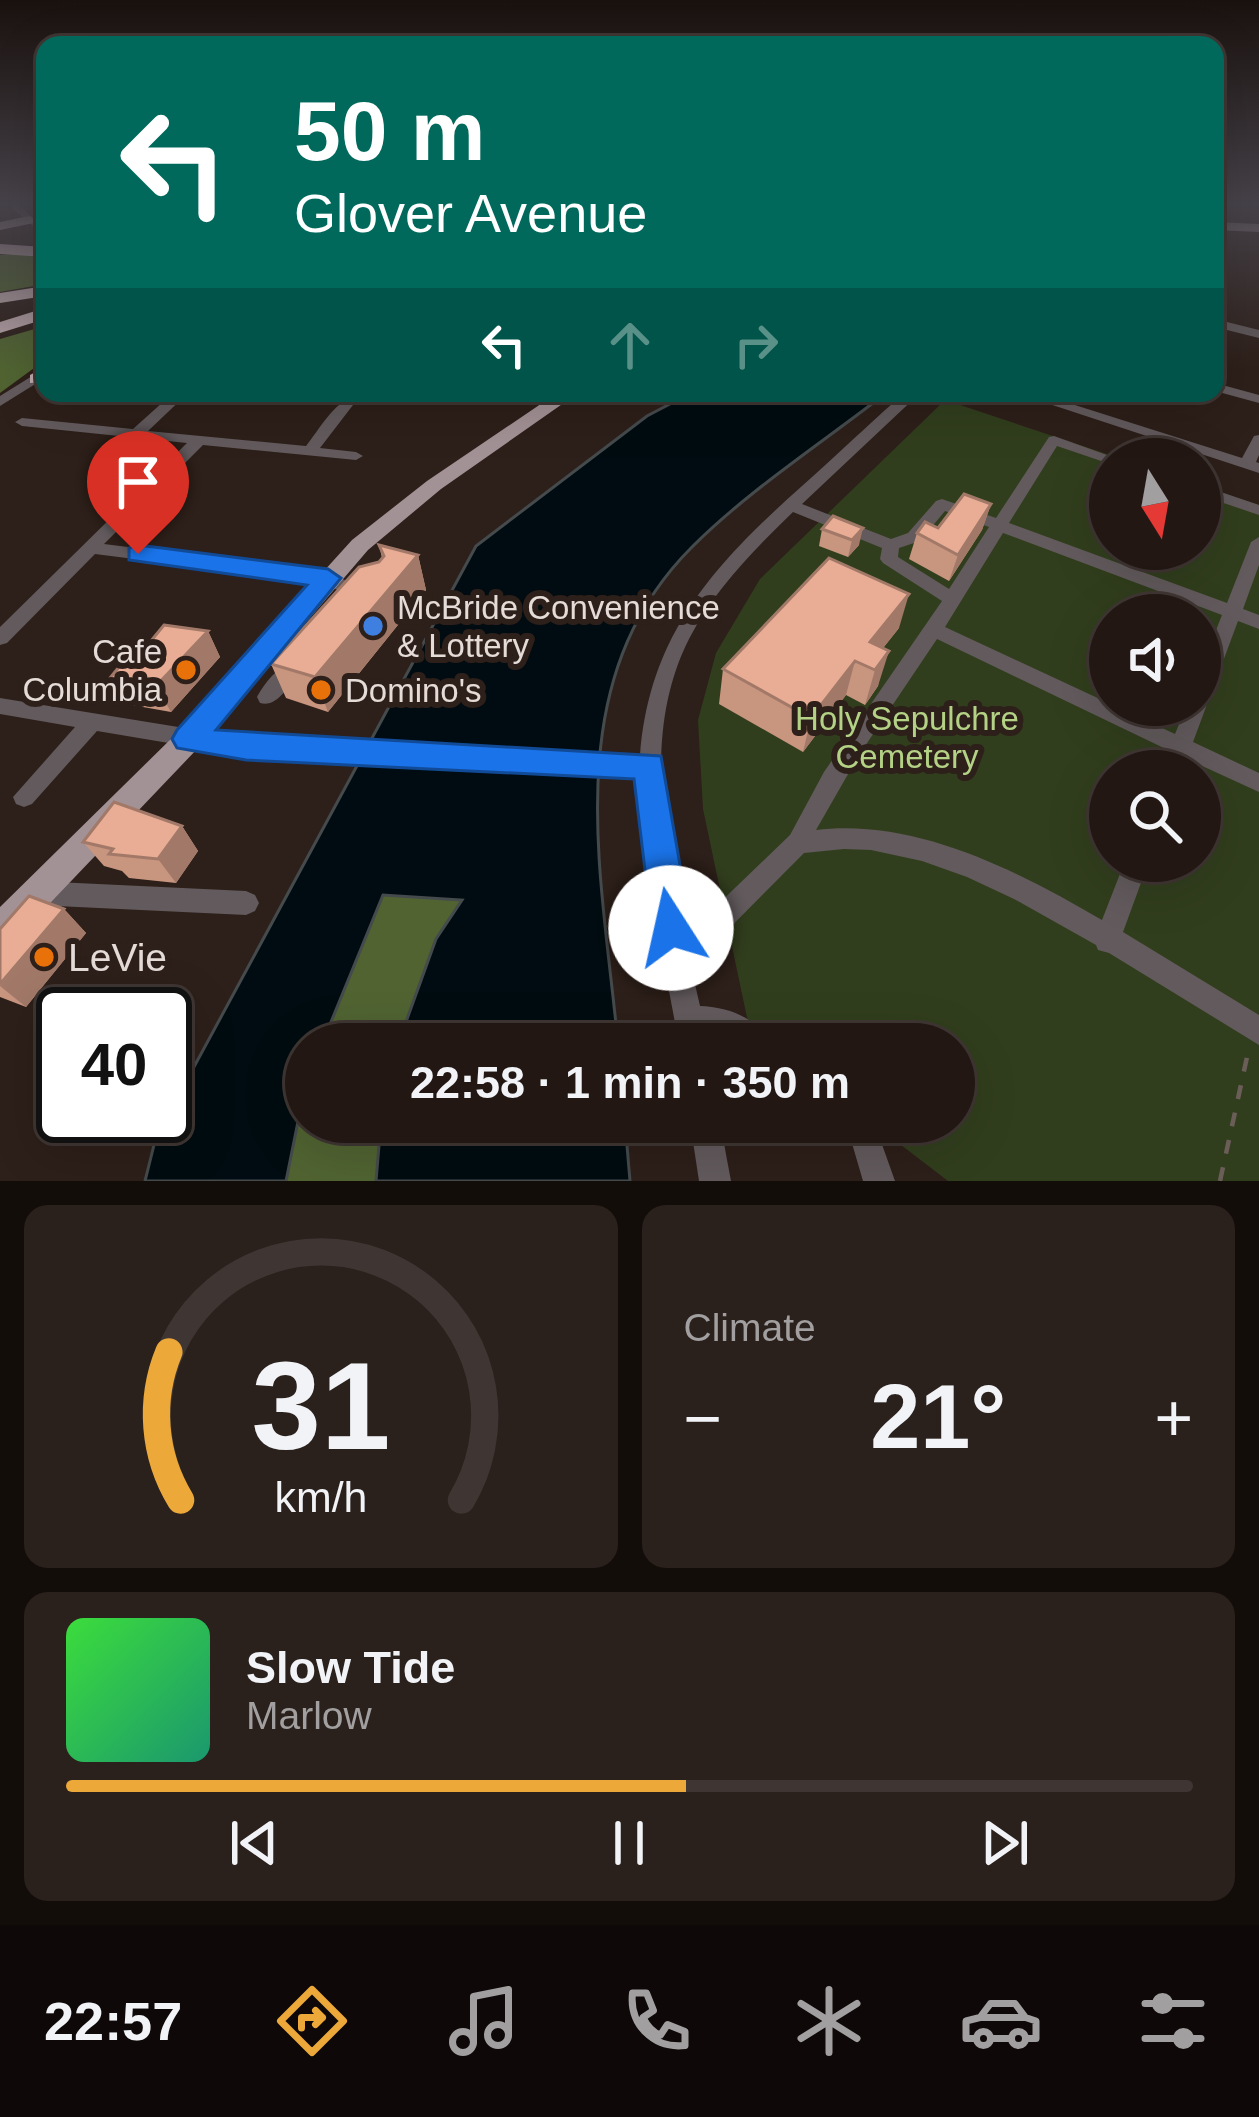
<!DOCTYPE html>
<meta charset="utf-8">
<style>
:root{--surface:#221713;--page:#2a201c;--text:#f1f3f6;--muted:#a29fa0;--line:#3f3633;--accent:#eca93a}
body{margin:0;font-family:Helvetica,sans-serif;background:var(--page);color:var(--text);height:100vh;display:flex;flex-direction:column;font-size:45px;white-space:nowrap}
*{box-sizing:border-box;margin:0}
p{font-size:39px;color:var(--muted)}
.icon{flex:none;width:66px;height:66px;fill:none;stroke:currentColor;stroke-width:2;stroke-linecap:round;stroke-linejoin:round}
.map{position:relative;height:1181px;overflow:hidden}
.side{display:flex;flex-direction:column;gap:24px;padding:24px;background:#130d0a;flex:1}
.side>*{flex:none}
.banner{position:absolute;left:36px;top:36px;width:1188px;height:366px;border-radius:24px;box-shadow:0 12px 48px #0002,0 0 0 3px var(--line);background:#00695c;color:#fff;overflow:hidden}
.needle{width:78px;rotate:169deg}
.buttons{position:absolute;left:1089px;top:438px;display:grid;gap:24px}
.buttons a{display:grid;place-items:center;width:132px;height:132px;border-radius:50%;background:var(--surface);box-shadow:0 12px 48px #0002,0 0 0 3px var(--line);font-size:60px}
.speed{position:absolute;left:36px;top:987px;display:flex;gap:24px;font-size:60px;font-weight:700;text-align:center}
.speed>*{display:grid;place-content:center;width:156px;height:156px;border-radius:50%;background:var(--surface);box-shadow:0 12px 48px #0002,0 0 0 3px var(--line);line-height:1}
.speed .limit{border:6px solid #111;border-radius:18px;background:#fff;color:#111}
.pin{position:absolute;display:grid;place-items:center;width:102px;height:102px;color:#fff;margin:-123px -51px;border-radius:50% 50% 50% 0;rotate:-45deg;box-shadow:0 0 12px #0007}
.pin .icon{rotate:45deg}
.me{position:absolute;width:132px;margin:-66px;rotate:350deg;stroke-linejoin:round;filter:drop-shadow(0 0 9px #0008)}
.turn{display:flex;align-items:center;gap:42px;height:252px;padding:0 60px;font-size:54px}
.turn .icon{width:156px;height:156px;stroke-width:2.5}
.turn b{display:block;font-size:84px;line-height:102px}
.lanes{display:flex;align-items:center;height:114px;padding:0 60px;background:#0003;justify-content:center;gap:60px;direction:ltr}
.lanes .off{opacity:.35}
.big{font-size:90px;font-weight:800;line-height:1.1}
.side .widget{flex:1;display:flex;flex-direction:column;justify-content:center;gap:18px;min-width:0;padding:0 42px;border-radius:24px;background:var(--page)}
.side .dial{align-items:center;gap:0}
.dial svg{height:312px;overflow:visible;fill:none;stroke:var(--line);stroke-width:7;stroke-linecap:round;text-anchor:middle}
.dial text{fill:var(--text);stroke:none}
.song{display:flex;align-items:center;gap:36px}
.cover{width:144px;height:144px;border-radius:18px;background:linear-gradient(135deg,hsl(120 70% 55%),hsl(160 70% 35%))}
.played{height:12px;border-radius:6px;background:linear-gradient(90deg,var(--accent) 55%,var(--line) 55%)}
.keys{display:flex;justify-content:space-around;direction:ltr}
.heat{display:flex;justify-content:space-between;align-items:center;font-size:66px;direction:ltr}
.side .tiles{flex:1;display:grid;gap:24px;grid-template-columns:1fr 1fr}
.widget:last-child{grid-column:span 2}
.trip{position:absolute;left:285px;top:1023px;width:690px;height:120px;border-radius:60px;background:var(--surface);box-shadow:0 12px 48px #0002,0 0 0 3px var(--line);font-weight:800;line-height:120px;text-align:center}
.tabs{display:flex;height:192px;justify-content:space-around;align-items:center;background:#0e0908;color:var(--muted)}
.tabs .icon{width:84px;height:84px}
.tabs .active{color:var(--accent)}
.tabs b{font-size:54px;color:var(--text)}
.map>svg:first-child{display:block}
.green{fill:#313e1d;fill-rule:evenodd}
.forest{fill:#506331}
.water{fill:#000c11;stroke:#454a4c;stroke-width:3}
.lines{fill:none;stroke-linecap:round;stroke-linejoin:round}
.path{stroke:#6b5e59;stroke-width:4.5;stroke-dasharray:14 14;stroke-linecap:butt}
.minor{fill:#625a5c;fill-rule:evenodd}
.major{fill:#a29195;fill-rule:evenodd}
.highway{fill:#bba7ab;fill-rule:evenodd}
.wall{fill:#c8957f}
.shaded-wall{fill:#a27968}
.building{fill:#e8ad94;stroke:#a27968;stroke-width:3}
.route{fill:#1a73e8;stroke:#114b97;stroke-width:3}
.shop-dot{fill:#3f7fe0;stroke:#2d1f19;stroke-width:4.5}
.food-dot{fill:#e8710a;stroke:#2d1f19;stroke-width:4.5}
.labels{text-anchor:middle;stroke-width:12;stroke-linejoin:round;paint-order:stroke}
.poi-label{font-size:33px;fill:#e5dbd7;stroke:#2d1f19;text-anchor:start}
.park-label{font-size:33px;fill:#b3d285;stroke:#2d1f19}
.near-poi-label{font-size:39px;fill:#e5dbd7;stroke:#2d1f19;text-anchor:start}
</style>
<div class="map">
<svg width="1259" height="1181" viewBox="0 0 1259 1181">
<rect width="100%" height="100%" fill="#2d1f19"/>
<!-- green -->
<path class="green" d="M945,400L1122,459H1110V549H1200V485L1259,505V1181H948L871,1122H954V1044H770L749,1027L703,809L698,720L716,653L760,579ZM1110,615H1200V705H1110ZM1110,771H1200V861H1110Z"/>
<!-- forest -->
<g class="forest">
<polygon points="23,254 45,259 45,284 0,292 0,255"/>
<polygon points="45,326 45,360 0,393 0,339"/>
<polygon points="383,895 463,899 437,939 398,1044 322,1044"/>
<polygon points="306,1082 306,1122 381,1122 376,1181 286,1181"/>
</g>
<!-- water -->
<g class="water">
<path d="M691,393H886C822,443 749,490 692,547C556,683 602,873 618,1044H398L436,939L462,900L383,895L322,1044H306V1082L286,1181H145L156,1137L476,546L647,416Z"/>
<polygon points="381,1122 625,1122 630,1181 376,1181"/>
</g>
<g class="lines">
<!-- path -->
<polyline class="path" points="1220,1181 1249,1048"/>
<!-- minor -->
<g class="minor">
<polygon points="7,204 17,204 45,228 45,236"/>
<polygon points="1215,244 1225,251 1220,281 1215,284"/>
<polygon points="1215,319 1259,330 1259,338 1215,327"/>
<polygon points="45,368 45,378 0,406 0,396"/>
<polygon points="1215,383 1259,395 1259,403 1215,391"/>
<path d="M173,393H188L148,431L306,446C325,422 338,393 371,393L353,405L320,448L356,452L363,456L356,460L203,445L104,544L328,572L361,588L364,592L355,602L349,604L340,598L343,593L324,583L95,554L7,643L0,645V627L187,443L22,426L15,422L22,418L133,429Z"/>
<path d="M905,393H920L802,504L891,539L908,533L936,501L942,499L996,518L1049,437L1054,436L1118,459H1110V464L1057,446L1009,523L1227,603L1251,542L1259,537V565L1243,609L1259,615V629L1238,621L1193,742L1259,773V792L1187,759L1182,771H1160L1168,750L937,639L859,755L816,830C916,818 1018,871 1102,920L1125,861H1149L1123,932L1259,1015V1045L1109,953L1098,950L1096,945L1014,899L967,877L922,861L871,850L844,849L804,853L691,967L700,1006C727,1007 758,1017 769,1044H732L720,1035L705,1034L707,1044H679L647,874L639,775L246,756L97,731L32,804L24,807L16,804L13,797L75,727L0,714V698L246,738L640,756C650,622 728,552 822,468C850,443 876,417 905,393ZM945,511L989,527L949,589L898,557L899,548L920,541ZM793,512L882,548L880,559L883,563L942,601L824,772L790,835L685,936C664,840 642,732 689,639C714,590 754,550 793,512ZM1003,533L1222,615L1200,670V705H1187L1175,734L945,627Z"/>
<polygon points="1016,393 1037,393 1242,458 1254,436 1259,435 1259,455 1256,462 1259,463 1259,473"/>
<polygon points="1200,485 1259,505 1259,515 1200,495"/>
<path d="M287,666L294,668L297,673C289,686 277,708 260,703L257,697C263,686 275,669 287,666Z"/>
<polygon points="35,881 246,891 255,895 259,903 255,911 246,915 35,905 26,901 23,893 26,885"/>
<polygon points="690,1122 720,1122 731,1181 699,1181"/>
<polygon points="837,1122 874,1122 895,1181 863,1181 851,1140 841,1133"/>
</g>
<!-- major -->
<g class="major">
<polygon points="1215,222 1259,224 1259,232 1215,230"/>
<polygon points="557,393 578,393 441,489 368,550 199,747 12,943 0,948 0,907 179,731 352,540 427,481"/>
</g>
<!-- highway -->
<g class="highway">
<polygon points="29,216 36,220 34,223 0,230 0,222"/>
<polygon points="0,244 45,247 45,257 0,254"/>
<polygon points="45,286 45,296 0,303 0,293"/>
<polygon points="45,308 45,319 0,333 0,322"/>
<polygon points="45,367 45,382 30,383 30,375"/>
</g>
</g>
<!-- wall -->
<g class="wall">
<polygon points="991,504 982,530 949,581 909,559 917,533 938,528"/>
<polygon points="833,516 859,545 848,557 819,546 822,529"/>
<polygon points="379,545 418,555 426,590 328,712 286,698 271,664 379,562 382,558"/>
<polygon points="899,628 883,648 878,686 865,705 846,695 803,752 719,704 723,669"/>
<polygon points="208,631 220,657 171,712 126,704 110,678 137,658"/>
<polygon points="182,826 198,851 176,883 129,878 122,871 104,866 83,842"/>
<polygon points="64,909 86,933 26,1007 0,997 0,929"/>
</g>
<!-- shaded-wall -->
<g class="shaded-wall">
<polygon points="991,504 982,530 949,581 958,555"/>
<polygon points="863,528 859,545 848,557 852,540"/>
<polygon points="418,555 426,590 328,712 315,677"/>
<polygon points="909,594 899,628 868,667 870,642"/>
<polygon points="208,631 220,657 171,712 156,686"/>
<polygon points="889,651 878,686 865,705 875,670"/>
<polygon points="855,661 846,695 803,752 811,718"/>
<polygon points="182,826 198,851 176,883 158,859"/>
<polygon points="64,909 86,933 26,1007 0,986"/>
</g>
<!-- building -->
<g class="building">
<polygon points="964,494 991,504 958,555 917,533 925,522 938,528"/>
<polygon points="833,516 863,528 852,540 822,529"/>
<polygon points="379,545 418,555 315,677 271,664 359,567 379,562 384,556"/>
<polygon points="829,558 909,594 870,642 889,651 875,670 855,661 811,718 723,669"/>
<polygon points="164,625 208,631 156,686 110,678 128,656 137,658"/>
<polygon points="114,802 182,826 158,859 109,854 113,849 83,842"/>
<polygon points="29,896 64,909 0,984 0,929"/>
</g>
<!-- sky -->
<linearGradient id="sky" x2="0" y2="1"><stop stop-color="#19110e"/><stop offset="0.55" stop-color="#464249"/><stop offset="1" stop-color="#464249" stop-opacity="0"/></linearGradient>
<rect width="1259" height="370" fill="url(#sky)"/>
<!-- route -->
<polygon class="route" points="138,545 328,569 341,578 216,730 661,756 691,928 685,941 671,947 657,941 652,928 634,779 246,760 177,748 172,739 177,730 307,585 129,560 129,548"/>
<!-- markers -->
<circle class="shop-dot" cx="373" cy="626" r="12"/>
<g class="food-dot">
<circle cx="186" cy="670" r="12"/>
<circle cx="321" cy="690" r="12"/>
<circle cx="44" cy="957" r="12"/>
</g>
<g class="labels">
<!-- poi labels -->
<g class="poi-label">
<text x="397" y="619">McBride Convenience<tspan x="397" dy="38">&amp; Lottery</tspan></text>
<text x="162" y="663" text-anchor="end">Cafe<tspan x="162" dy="38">Columbia</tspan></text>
<text x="345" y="702">Domino's</text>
</g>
<!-- park labels -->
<g class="park-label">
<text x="907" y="730">Holy Sepulchre<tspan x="907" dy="38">Cemetery</tspan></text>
</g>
<!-- near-poi labels -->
<g class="near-poi-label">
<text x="68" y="971">LeVie</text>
</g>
</g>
</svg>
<div class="buttons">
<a><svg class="needle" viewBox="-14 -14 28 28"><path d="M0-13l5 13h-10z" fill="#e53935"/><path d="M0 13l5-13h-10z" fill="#a29fa0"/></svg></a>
<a><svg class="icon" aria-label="sound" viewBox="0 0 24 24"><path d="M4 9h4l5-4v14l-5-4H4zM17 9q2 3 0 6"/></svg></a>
<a><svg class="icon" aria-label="search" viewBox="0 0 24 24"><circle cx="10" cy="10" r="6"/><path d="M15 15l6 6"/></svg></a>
</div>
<div class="speed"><div class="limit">40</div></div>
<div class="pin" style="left:138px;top:554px;background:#d93025"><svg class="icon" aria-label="arrive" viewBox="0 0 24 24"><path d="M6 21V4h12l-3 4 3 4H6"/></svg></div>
<svg class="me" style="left:671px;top:928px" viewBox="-20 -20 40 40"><circle r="19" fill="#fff"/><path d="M0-13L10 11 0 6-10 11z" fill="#1a73e8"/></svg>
<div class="trip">22:58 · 1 min · 350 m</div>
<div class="banner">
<div class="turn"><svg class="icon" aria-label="left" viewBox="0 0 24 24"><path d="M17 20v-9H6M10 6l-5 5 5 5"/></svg><div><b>50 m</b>Glover Avenue</div></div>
<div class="lanes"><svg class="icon" aria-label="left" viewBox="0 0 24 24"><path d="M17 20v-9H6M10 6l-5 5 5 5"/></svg><svg class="icon off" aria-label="ahead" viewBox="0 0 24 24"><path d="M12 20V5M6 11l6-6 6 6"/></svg><svg class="icon off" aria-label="right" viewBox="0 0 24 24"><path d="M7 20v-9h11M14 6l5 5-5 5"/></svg></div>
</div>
</div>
<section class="side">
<div class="tiles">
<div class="widget dial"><svg viewBox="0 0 100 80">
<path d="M14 69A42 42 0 1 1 86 69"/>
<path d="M14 69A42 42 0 0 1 11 31" stroke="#eca93a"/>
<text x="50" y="56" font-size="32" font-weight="700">31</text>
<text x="50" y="72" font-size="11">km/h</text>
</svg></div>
<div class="widget"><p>Climate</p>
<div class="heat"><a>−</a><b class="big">21°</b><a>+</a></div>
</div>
<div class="widget">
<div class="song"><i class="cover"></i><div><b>Slow Tide</b><p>Marlow</p></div></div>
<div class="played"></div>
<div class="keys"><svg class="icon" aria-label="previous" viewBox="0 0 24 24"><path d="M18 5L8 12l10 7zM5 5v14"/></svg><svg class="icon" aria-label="pause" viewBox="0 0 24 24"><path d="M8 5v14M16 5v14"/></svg><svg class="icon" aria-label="next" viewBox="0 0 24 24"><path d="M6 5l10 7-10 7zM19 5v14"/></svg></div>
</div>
</div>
</section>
<nav class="tabs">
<b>22:57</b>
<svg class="icon active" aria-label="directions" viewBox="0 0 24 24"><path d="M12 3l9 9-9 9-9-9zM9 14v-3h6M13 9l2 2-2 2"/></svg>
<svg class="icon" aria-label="music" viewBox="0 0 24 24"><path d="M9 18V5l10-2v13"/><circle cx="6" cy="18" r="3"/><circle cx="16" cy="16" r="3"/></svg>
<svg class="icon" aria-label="phone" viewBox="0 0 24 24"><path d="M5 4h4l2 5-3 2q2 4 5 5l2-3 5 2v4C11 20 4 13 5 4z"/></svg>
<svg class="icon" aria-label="climate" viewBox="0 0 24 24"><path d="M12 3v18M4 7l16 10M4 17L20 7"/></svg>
<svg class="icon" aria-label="car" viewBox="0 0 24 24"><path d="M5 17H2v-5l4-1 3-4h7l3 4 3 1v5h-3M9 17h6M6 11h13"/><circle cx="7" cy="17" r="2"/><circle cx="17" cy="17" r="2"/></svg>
<svg class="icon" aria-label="filters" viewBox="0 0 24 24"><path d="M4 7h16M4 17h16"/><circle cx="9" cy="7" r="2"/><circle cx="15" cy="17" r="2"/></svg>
</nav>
